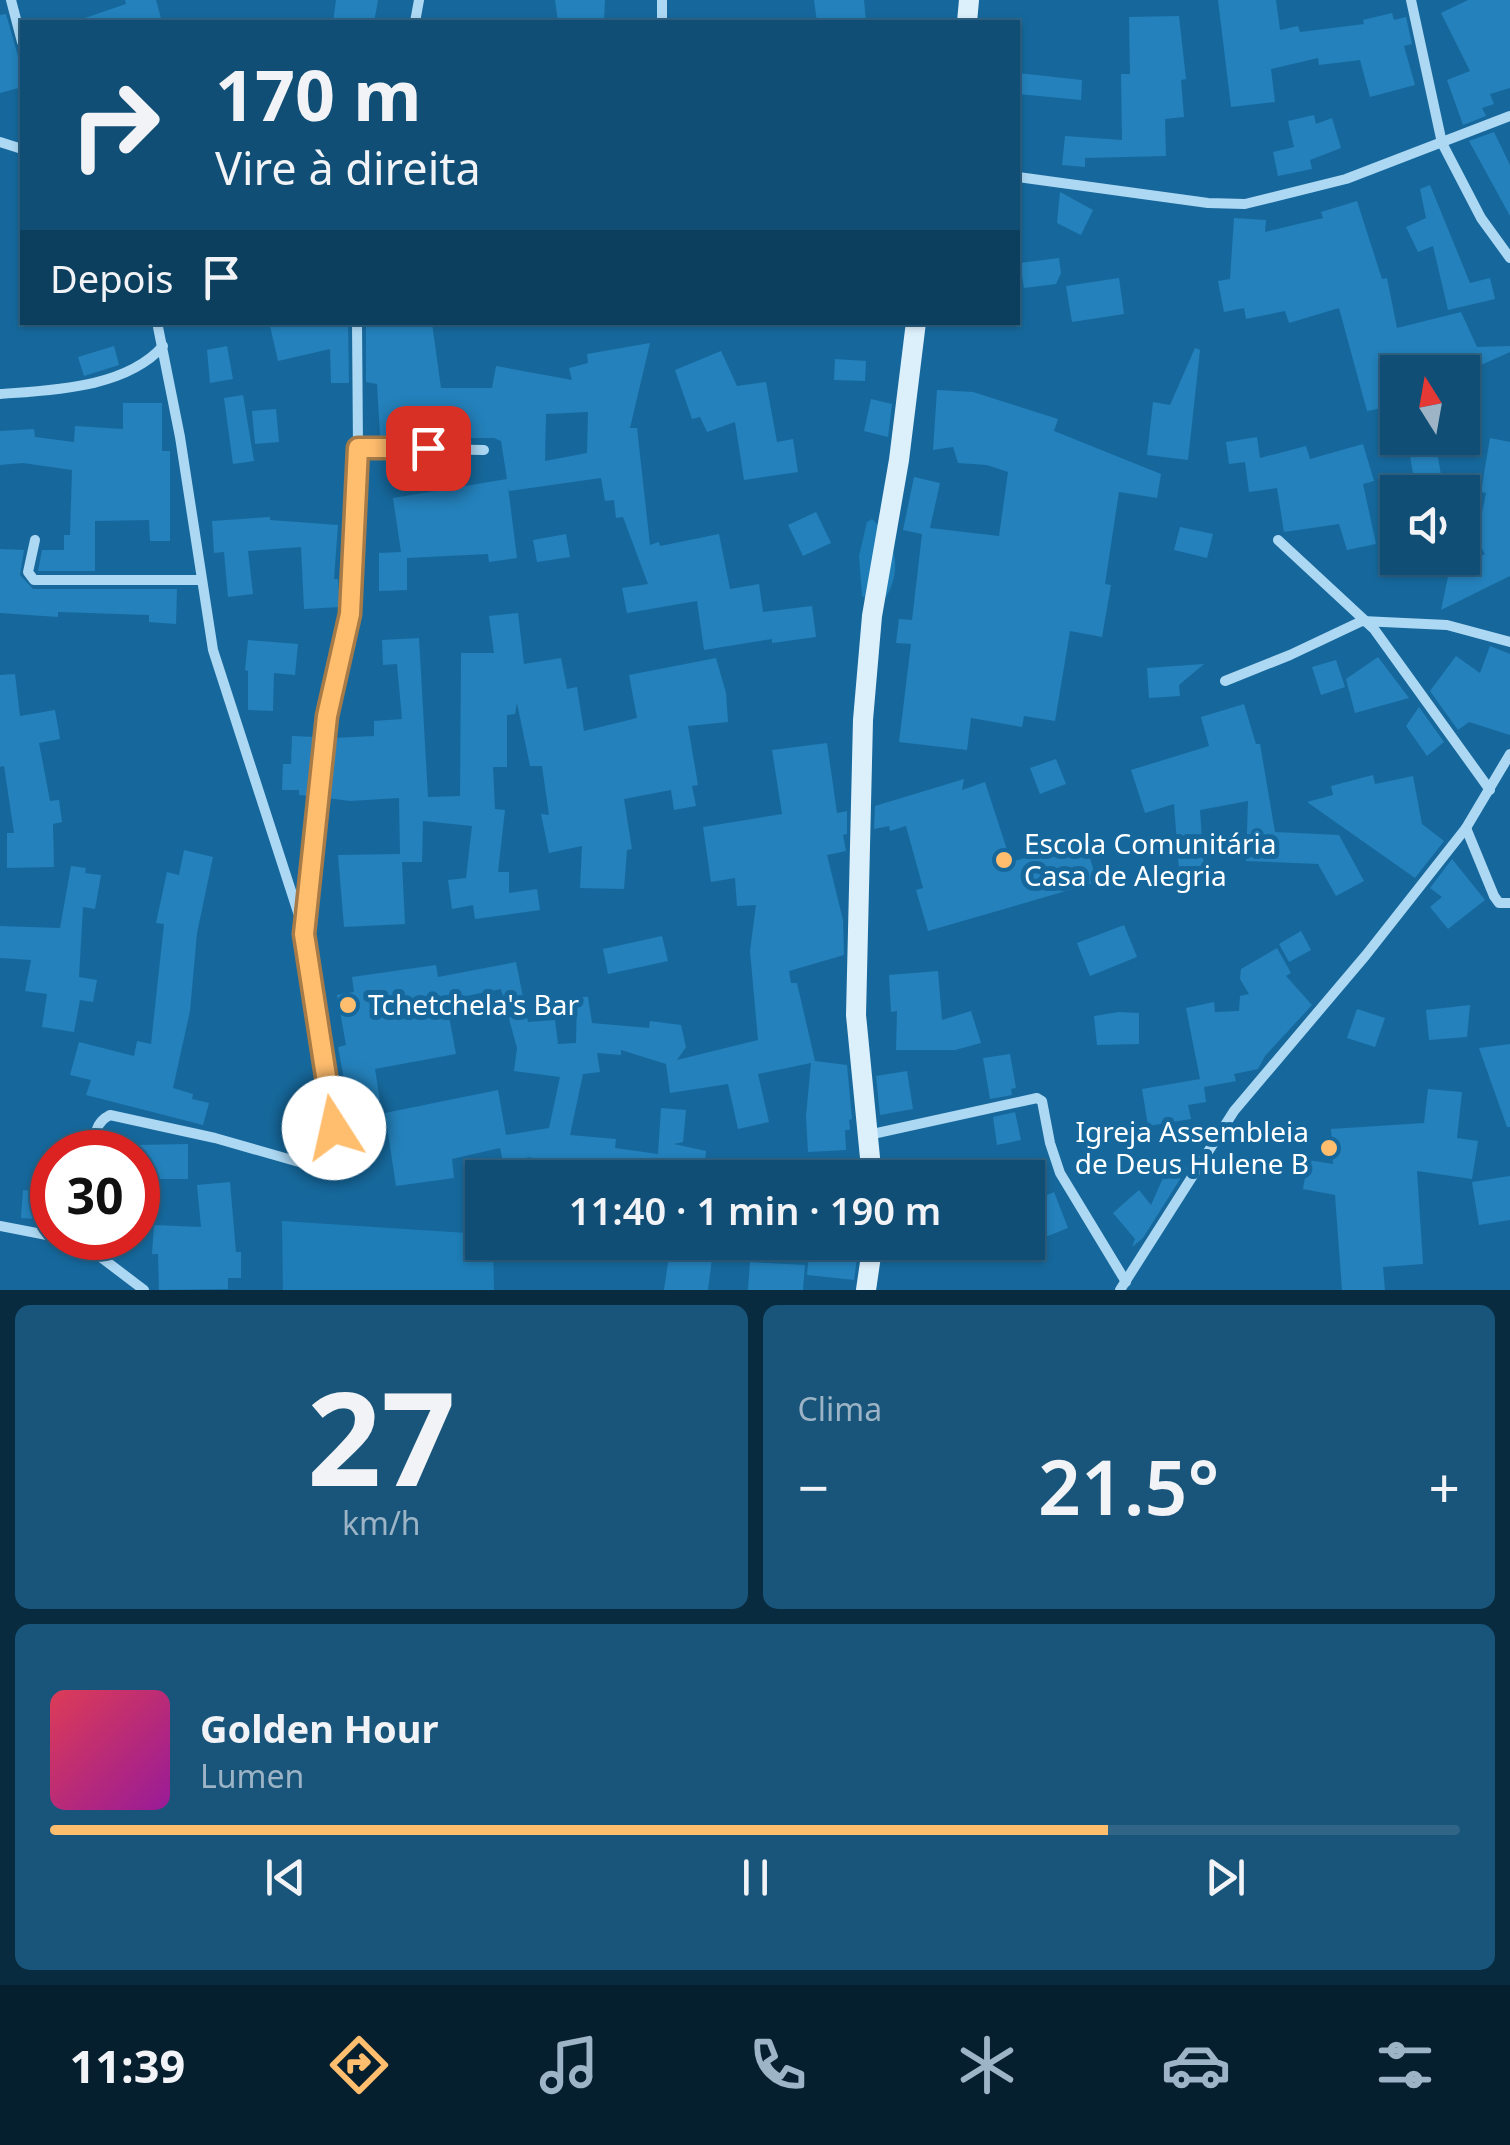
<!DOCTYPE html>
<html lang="pt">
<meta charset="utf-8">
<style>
:root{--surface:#104e75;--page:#19557a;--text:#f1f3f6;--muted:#9cb4c5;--line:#306587;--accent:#ffbd6e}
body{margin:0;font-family:"Noto Sans",sans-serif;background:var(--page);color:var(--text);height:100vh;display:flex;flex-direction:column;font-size:38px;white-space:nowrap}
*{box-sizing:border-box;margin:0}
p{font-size:32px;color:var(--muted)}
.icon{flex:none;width:55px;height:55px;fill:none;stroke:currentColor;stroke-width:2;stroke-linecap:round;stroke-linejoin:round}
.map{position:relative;height:1290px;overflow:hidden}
.sheet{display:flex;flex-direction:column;gap:15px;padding:15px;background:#092b40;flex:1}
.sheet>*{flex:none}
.banner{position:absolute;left:20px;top:20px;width:1000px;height:305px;border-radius:0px;box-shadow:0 2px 8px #0004,0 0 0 2px var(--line);background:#104e75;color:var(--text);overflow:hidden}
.needle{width:65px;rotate:349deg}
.fabs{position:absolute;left:1380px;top:355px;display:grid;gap:20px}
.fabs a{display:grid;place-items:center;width:100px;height:100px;border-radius:0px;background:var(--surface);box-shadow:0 2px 8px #0004,0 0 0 2px var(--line);font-size:50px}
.speed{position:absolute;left:30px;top:1130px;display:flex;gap:20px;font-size:50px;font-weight:700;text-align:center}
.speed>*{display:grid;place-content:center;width:130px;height:130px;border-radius:50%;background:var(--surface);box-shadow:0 2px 8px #0004,0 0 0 2px var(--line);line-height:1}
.speed .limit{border:15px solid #d22;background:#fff;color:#111}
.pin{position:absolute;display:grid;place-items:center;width:85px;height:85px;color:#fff;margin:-42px;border-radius:20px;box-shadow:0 5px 15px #0006}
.me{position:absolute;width:110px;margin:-55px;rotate:350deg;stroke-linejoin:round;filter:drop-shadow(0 0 8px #0008)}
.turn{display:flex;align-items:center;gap:35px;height:210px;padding:0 30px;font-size:45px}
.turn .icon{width:130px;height:130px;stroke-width:2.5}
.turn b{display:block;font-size:70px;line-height:85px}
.then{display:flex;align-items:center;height:95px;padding:0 30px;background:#0003;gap:20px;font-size:38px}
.big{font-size:75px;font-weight:600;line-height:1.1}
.sheet .tile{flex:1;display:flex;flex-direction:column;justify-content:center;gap:15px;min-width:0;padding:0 35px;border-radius:15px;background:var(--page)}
.sheet .dial{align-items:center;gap:0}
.dial b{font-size:130px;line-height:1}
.song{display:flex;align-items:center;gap:30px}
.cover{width:120px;height:120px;border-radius:15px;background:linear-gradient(135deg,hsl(350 70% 55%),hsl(300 70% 35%))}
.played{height:10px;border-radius:5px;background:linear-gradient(90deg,var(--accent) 75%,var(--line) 75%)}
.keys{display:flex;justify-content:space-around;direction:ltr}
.heat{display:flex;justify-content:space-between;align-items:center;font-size:55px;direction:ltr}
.sheet .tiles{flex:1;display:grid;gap:15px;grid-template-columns:1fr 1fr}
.tile:last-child{grid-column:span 2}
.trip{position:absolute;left:465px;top:1160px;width:580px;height:100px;border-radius:0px;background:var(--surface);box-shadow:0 2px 8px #0004,0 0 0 2px var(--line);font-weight:600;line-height:100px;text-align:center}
.tabs{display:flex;height:160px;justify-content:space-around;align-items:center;background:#061f2f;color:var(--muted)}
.tabs .icon{width:70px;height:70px}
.tabs .on{color:var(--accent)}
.tabs b{font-size:45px;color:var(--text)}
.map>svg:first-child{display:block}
.green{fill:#1e7db6}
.building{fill:#2481bb;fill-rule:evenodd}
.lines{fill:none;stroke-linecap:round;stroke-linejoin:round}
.street{stroke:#add8f3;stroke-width:10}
.secondary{stroke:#dcf0fc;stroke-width:20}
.route-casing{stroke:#a67b48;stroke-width:25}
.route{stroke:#ffbd6e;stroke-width:18}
.poi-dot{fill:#ffbd6e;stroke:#16689c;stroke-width:4}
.labels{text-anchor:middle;stroke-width:10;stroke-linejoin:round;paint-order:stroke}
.poi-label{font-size:28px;fill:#fff;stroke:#16689c;text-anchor:start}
</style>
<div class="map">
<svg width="1510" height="1290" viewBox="0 0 1510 1290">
<rect width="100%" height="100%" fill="#16689c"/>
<!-- green -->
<g class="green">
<path d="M872,519C900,544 903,578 879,607L862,596L859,556L867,522Z"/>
<polygon points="282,1221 482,1234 482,1242 493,1243 494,1290 283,1290"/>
</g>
<!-- building -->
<g class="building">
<polygon points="125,0 156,0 162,22 83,22 82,19 126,4"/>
<polygon points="336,0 378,0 374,22 333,22"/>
<polygon points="555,0 605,0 604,22 558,22"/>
<polygon points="814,0 864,0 866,22 817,22"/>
<polygon points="1218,0 1276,0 1280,30 1298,26 1300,32 1364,24 1363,20 1392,13 1394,20 1406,17 1412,44 1404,46 1415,85 1370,97 1360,60 1319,65 1318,58 1271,69 1275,102 1231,107"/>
<polygon points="1468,0 1510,0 1510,88 1490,94 1494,104 1482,108 1486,116 1463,125 1447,80 1470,71 1441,13"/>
<polygon points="6,14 22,70 22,87 0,93 0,15"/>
<polygon points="1179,16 1186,79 1181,80 1184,117 1165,119 1166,156 1085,158 1085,167 1062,165 1065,136 1122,140 1121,74 1130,74 1129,17"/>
<polygon points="1018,73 1082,80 1081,100 1018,94"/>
<polygon points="1314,115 1316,124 1332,118 1341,148 1310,160 1312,169 1278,176 1273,152 1294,147 1288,121"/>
<polygon points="1494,132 1510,165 1510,216 1469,141"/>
<polygon points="1430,185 1470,283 1490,278 1495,299 1448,310 1433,246 1418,252 1406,227 1426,218 1420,189"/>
<polygon points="1060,192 1093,210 1081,235 1057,223"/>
<polygon points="1357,201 1382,279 1387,278 1397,328 1461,312 1477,347 1510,346 1510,352 1465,372 1398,372 1398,405 1367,411 1339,308 1289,323 1285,311 1246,319 1244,308 1224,312 1218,281 1230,279 1234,218 1266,220 1265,232 1323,218 1321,212"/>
<polygon points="1059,258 1061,273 1056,284 1024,288 1020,263"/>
<polygon points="1119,278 1124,314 1072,322 1066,286"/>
<polygon points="283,322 348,322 349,383 331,383 330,349 278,361 270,326"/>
<path d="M366,322L432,323L441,388H492L496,366L572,380L569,368L588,363L587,354L650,343L630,428H637L650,545L659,542L660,546L719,534L730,589L759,584L763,612L812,606L816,637L772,643V639L704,650L697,601L627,613L622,588L648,584L623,517L616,518L614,500L605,501L601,478L509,491L508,487L517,558L489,562L488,554L407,558V590L379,591V553L401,552L393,498L507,479L501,441L494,438H454V433L380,436L377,384L366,382ZM588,412L587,453L545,461L546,414Z"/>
<polygon points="114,346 119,365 84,376 78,357"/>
<polygon points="227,346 233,379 210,383 207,350"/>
<polygon points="1195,348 1200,350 1188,460 1147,455 1153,402 1170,405"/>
<polygon points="721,351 737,386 766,382 777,442 793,439 798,472 744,480 735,422 707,432 700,417 692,419 675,370"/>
<polygon points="835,359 866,361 865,381 834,380"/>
<polygon points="937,390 973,392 1058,419 1054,431 1161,474 1157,498 1119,492 1105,584 1111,585 1102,637 1070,631 1055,721 1024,716 1022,727 971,718 967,750 899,742 911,644 896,643 899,619 912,620 922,534 903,530 914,477 940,483 930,528 999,536 1008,472 987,465 958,463 953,447 933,450"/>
<polygon points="243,395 254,461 233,464 224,398"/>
<polygon points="871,399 892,404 888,437 864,431"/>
<polygon points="123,403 162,403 162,451 170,451 170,541 150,541 149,520 95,521 95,571 38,571 42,550 64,550 64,535 70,535 72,470 23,463 0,465 0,431 34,429 35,437 74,442 75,426 123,429"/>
<polygon points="276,409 279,442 255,444 252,411"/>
<polygon points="1257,437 1260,458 1306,446 1310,459 1363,444 1374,481 1363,484 1376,544 1347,550 1339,524 1284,532 1277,488 1249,492 1245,462 1229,464 1226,442"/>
<polygon points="1490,438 1510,442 1510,576 1441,610 1449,572 1485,554 1472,531 1479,527 1486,493 1481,492"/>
<polygon points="1437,451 1442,481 1415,485 1410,456"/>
<polygon points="816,512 831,543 803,556 788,525"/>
<polygon points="270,517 270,520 338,525 334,579 338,579 340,607 304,609 301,547 248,551 253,594 228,597 224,552 214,553 212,521"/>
<polygon points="1180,527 1213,534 1207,558 1174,550"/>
<polygon points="566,534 570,557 537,562 533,540"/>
<polygon points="0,549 24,550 20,575 33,589 177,589 176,624 149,622 149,615 58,612 58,617 0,613"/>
<polygon points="518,613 524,664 561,658 567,689 577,687 584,731 637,718 629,675 716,658 726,693 728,722 688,726 698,785 692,786 696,806 674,810 671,790 624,799 632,849 627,850 624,889 580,888 582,846 549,853 541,814 549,815 542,766 530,766 517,703 515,714 507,715 507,767 493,767 495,809 505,810 498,872 509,872 509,893 537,889 540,910 475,919 473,905 452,909 448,880 466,878 472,826 423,821 422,862 402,862 405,924 344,927 338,855 400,854 399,798 350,801 327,798 334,738 374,736 374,721 402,719 397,664 383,665 382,640 419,638 428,797 460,796 461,653 494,653 489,616"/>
<polygon points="248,640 298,644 295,675 274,673 273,711 248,710 248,671 245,670"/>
<polygon points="1490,646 1510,654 1510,735 1469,722 1458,730 1430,691 1456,656 1480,673"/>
<polygon points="1378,657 1409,698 1355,713 1346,679"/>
<polygon points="1336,660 1345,687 1321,695 1312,667"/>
<polygon points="1204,664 1179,685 1180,696 1149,698 1147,668"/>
<polygon points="15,674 20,716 55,710 60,739 39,743 50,801 59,800 62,822 53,824 54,867 7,868 7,833 14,833 4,766 0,767 0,675"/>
<polygon points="1244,704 1256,744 1260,744 1275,832 1339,835 1364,881 1336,896 1318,864 1246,861 1248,801 1200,810 1204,868 1179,870 1174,804 1145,813 1131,770 1209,746 1201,717"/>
<polygon points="1419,707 1444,742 1427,756 1406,726"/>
<polygon points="292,736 316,737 310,796 299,795 299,790 282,790 283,764 291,764"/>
<polygon points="827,743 837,813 847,811 847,834 843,835 846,851 827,855 843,920 844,955 789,971 791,983 797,983 815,1061 847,1065 852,1119 849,1120 850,1130 845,1130 846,1150 808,1152 806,1116 811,1063 758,1074 769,1122 738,1129 728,1084 670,1093 666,1064 621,1050 621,1055 597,1053 600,1072 583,1074 570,1135 616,1139 615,1148 658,1154 661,1108 686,1110 683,1142 674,1144 706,1151 704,1178 634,1178 582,1172 582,1178 525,1178 531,1157 503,1162 500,1148 452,1159 454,1178 396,1186 385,1113 498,1090 506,1135 549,1128 560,1077 514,1071 517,1048 501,989 446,1000 456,1054 375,1069 380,1101 349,1106 338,1047 346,1045 337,995 354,992 352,977 436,965 438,977 516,962 528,1022 555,1020 558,1044 576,1043 577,997 588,997 592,1023 649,1028 650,1021 681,1025 686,1047 677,1060 758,1040 750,951 756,905 737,906 735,878 711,882 703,827 782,814 772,750"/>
<polygon points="1056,759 1066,784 1040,794 1030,768"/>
<polygon points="1373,775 1375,784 1413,776 1422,824 1444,841 1415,878 1307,802 1333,795 1331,786"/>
<polygon points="964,779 962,790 985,782 1011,862 1085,841 1097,882 928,931 916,890 923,888 906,826 890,831 889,826 874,829 875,806"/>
<polygon points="184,850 213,857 197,933 190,1011 173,1088 193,1094 192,1099 209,1103 203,1125 86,1095 91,1080 70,1075 79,1042 134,1056 137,1041 151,1044 164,924 156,923 167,872 179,875"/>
<polygon points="1452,859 1485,900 1448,929 1430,907 1442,897 1430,888"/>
<polygon points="71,866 86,868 85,873 101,875 95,909 83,907 79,977 97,980 93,1002 80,1000 74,1032 42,1027 47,994 25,991 31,960 0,958 0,926 60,928"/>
<polygon points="1124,925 1137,957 1090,976 1077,943"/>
<polygon points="1301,931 1311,950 1289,962 1279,944"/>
<polygon points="662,936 668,961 608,974 603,949"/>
<polygon points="1277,948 1291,973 1286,976 1312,1005 1265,1056 1258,1069 1234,1074 1236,1081 1204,1087 1206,1102 1188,1105 1191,1119 1148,1126 1142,1089 1200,1079 1186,1008 1214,1002 1215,1012 1239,1011 1240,996 1249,994 1240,979 1241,969"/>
<polygon points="938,971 942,1020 971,1011 981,1043 955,1050 896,1050 897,1011 891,1012 889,975"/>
<polygon points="1470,1005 1467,1037 1429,1040 1426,1010"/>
<polygon points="1357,1009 1385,1018 1375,1047 1347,1038"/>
<polygon points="1119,1012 1139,1013 1139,1044 1097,1045 1094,1016"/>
<polygon points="1510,1044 1510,1127 1507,1127 1479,1048"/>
<polygon points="1010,1054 1016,1088 1011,1089 1012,1095 990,1099 983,1058"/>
<polygon points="907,1071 913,1109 880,1115 876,1076"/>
<polygon points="1428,1089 1462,1092 1457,1138 1478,1141 1472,1179 1417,1171 1423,1264 1383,1267 1385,1290 1342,1290 1335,1195 1303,1189 1308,1160 1333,1164 1331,1129 1424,1123"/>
<polygon points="1015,1112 1021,1140 997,1145 993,1117"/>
<polygon points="188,1144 188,1179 138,1179 138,1145"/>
<polygon points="1171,1160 1187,1168 1143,1238 1132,1247 1135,1239 1113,1213 1139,1190 1151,1205"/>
<polygon points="1510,1176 1510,1220 1479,1225 1472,1182"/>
<polygon points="230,1182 236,1252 241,1252 241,1278 228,1278 228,1289 159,1290 158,1254 152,1254 154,1225 201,1227 197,1185"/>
<polygon points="23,1190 51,1193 48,1220 21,1218"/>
<polygon points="1054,1192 1068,1228 1028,1244 1028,1203"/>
<polygon points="671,1242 714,1242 708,1290 664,1290"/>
<polygon points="810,1242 859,1242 854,1280 807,1275"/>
<polygon points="750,1262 805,1265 803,1290 748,1290"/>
</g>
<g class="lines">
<!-- street -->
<g class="street">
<polyline points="11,0 22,42"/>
<polyline points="662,0 662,22"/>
<polyline points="1411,0 1442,143 1481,218 1510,258"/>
<polyline points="415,22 419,0"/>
<polyline points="0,142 22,149"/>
<polyline points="1018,177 1208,203 1245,204 1346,179 1510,116"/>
<path d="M0,394C53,390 126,388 163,346"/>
<polyline points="358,448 484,450"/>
<polyline points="35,540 28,572 34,580 201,580"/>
<polyline points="1278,540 1374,629 1490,790"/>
<polyline points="1225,681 1290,655 1362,621 1447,625 1510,642"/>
<polyline points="1466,828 1494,896 1499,903 1510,903"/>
<polyline points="305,928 327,716 351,614 358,448 357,322"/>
<polyline points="868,1135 1037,1098 1042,1101 1050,1143 1060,1173 1126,1282"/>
<path d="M95,1152C95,1136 94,1123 110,1115L215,1138L313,1166L332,1168L338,1165L339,1158L305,934L213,650L180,437L157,322"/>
<polyline points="0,1226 52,1236"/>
<polyline points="57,1238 94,1252 144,1290"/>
<polyline points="1120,1290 1234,1111 1366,955 1466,828 1510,754"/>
</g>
<!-- secondary -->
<g class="secondary">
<polyline points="967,22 969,0"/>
<polyline points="872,1178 856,1015 863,720 872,616 899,460 916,322"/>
<polyline points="866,1290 873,1242"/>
</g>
</g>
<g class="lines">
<defs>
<polyline id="route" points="334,1128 304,934 327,716 350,614 358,448 428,448"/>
</defs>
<!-- route casing -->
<use href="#route" class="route-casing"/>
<!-- route -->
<use href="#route" class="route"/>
</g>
<!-- markers -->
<g class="poi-dot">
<circle cx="1004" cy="860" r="10"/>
<circle cx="348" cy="1005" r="10"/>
<circle cx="1329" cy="1148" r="10"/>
</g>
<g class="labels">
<!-- poi labels -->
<g class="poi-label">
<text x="1024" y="854">Escola Comunitária<tspan x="1024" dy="32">Casa de Alegria</tspan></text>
<text x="368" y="1015">Tchetchela's Bar</text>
<text x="1309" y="1142" text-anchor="end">Igreja Assembleia<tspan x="1309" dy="32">de Deus Hulene B</tspan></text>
</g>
</g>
</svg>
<div class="fabs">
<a><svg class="needle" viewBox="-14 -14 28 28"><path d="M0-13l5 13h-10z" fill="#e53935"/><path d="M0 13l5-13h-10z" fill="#9cb4c5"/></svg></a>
<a><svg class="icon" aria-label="sound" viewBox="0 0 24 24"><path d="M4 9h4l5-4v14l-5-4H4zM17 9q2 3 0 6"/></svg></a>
</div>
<div class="speed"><div class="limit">30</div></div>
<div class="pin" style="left:428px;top:448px;background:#d93025"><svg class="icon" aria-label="arrive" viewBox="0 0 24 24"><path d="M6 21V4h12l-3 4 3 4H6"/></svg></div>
<svg class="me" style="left:334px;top:1128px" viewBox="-20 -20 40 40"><circle r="19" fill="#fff"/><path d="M0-13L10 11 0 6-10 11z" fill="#ffbd6e"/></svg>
<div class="trip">11:40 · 1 min · 190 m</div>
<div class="banner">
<div class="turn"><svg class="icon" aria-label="right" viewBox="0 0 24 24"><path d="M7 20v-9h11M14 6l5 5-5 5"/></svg><div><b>170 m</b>Vire à direita</div></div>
<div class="then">Depois<svg class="icon" aria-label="arrive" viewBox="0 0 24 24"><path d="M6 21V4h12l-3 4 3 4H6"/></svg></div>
</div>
</div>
<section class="sheet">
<div class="tiles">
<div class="tile dial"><b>27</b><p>km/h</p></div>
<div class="tile"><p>Clima</p>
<div class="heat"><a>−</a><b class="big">21.5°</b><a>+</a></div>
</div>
<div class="tile">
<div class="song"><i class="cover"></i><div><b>Golden Hour</b><p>Lumen</p></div></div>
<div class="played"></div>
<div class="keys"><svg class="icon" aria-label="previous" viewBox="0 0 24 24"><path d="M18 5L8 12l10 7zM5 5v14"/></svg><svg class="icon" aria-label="pause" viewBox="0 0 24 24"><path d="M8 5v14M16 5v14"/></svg><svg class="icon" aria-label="next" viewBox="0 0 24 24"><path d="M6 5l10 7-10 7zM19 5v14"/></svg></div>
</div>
</div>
</section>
<nav class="tabs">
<b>11:39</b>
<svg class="icon on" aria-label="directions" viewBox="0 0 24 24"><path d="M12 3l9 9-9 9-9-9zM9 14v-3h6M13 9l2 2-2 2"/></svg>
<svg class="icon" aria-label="music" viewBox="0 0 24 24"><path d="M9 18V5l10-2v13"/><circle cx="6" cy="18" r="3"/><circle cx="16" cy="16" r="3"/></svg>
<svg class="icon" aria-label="phone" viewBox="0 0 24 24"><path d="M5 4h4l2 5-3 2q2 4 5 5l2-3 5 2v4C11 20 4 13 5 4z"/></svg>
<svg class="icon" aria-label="climate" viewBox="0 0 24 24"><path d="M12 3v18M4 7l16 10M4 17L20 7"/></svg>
<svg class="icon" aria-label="car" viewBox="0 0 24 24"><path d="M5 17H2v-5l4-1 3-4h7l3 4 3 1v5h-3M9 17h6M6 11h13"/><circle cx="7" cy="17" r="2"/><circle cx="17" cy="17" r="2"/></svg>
<svg class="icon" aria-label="filters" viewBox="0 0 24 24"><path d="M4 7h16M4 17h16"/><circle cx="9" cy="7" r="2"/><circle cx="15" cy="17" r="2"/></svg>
</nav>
